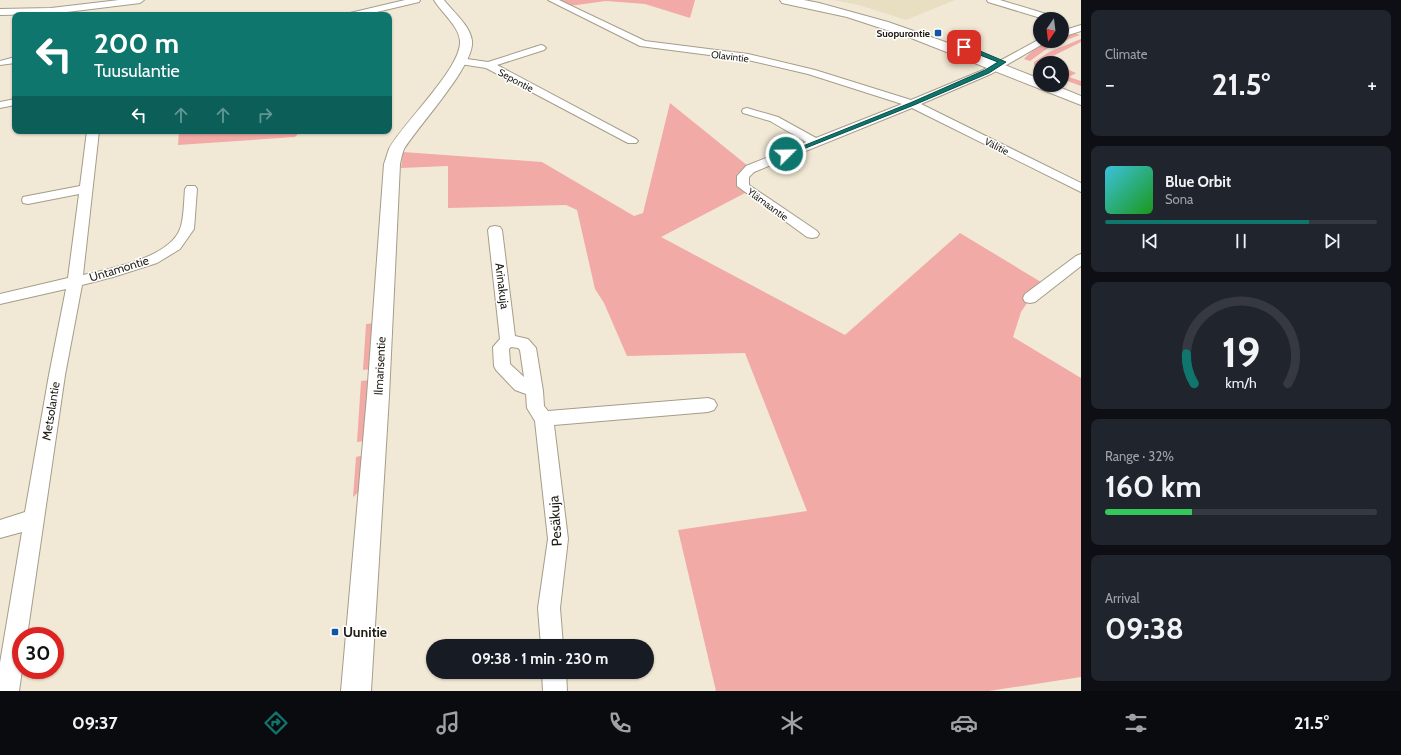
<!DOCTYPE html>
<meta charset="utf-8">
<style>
:root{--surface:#171b24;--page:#20242c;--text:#f1f3f6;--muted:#9ea1a6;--line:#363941;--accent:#0f766e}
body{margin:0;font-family:Cabin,sans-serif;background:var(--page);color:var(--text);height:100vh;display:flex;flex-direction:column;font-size:15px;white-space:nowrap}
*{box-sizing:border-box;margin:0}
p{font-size:13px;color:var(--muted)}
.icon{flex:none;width:22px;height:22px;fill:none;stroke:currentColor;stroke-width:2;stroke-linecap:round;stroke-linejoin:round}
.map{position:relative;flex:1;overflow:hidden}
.sheet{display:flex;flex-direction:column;gap:10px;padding:10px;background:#0d0f14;width:320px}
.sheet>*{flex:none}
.hud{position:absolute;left:12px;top:12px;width:380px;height:122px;border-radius:8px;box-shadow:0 1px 3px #0004;background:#0f766e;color:#fff;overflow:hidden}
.needle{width:26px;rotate:194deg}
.tools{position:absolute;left:1033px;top:12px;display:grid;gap:8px}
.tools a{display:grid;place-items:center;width:36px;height:36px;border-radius:50%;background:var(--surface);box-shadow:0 1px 3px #0004;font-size:20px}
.speed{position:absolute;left:12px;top:627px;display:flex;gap:8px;font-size:20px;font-weight:700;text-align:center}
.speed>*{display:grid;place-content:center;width:52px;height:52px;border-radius:50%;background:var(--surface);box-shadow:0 1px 3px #0004;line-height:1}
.speed .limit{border:6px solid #d22;background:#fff;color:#111}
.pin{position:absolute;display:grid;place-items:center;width:34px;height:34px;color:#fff;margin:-17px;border-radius:8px;box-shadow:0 2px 6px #0006}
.me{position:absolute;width:44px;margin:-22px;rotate:67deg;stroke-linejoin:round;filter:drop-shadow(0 0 3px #0008)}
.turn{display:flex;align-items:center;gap:14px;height:84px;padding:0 16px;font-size:18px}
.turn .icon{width:52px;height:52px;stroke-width:2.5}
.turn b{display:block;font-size:28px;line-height:34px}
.lanes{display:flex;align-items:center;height:38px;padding:0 16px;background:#0003;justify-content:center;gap:20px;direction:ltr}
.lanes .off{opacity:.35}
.big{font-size:30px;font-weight:700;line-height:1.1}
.sheet .widget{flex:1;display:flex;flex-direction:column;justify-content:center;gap:6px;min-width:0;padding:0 14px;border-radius:8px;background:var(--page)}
.sheet .dial{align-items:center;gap:0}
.dial svg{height:104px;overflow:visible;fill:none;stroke:var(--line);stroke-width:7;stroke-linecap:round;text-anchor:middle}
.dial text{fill:var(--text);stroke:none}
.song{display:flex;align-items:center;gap:12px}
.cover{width:48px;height:48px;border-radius:6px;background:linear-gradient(135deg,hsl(190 70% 55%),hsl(120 70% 35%))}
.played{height:4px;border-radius:2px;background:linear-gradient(90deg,var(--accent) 75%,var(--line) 75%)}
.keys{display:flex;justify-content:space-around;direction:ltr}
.heat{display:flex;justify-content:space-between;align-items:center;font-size:22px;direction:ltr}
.charge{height:6px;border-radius:3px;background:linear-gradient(90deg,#34c759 32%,var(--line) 0)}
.trip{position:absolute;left:426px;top:639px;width:228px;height:40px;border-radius:20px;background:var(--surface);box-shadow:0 1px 3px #0004;font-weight:700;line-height:40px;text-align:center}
.menu{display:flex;height:64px;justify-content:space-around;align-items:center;background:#090b0e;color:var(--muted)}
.menu .icon{width:28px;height:28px}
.menu .selected{color:var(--accent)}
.menu b{font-size:18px;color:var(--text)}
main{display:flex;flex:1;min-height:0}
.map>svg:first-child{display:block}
.built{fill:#e8dec2}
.green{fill:#f2aaa7}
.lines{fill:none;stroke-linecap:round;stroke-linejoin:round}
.minor-casing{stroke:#a49d8a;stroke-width:2}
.tertiary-casing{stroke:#a49d8a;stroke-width:2}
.secondary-casing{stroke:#a49d8a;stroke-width:2}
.minor{fill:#fff;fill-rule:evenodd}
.tertiary{fill:#fff;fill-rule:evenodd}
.secondary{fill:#fff;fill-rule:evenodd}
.route{fill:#0f766e;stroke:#0a4d48}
.poi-dot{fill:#1255a5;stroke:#fff;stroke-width:1.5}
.labels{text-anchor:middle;stroke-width:3;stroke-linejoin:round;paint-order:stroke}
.far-poi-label{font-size:10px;font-weight:bold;fill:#211e17;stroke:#fff;text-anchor:end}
.far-street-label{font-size:10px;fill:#211e17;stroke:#fff}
.street-label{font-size:12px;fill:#211e17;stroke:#fff}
.near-street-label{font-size:14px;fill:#211e17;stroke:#fff}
.near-poi-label{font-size:14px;font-weight:bold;fill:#211e17;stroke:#fff;text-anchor:start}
</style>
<main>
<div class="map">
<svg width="1081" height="691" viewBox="0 0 1081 691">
<rect width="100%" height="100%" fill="#f1e9d5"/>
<!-- built -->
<polygon class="built" points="833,0 955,0 906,20 859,5"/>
<!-- green -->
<g class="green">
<polygon points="557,0 695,0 690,18 645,4 606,1 569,6"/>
<path d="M1074,33L1080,35L1052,45L1030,61L1024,59C1035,47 1045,41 1062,41V37Z"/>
<polygon points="1081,39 1081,42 1045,60 1052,63 1040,63 1040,70 1034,65 1034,62 1049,52"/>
<polygon points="1062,67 1076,73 1069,77 1081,81 1081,86 1062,79"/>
<polygon points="670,103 748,166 737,174 738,186 747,192 661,237 845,335 960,233 1041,282 1021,312 1013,337 1081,378 1081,677 989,691 716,691 678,530 807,511 745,353 627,356 604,303 595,289 577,210 566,205 448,208 448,166 401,168 403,152 542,162 634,216 643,213"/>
<polygon points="179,131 301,131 295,137 178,145"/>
<polygon points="374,323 370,369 363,370 366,324"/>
<polygon points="370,380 365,441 357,442 361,381"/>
<polygon points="364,455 360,491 353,497 356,457"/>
</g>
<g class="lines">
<defs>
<g id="minor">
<polygon points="119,0 144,0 140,3 51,14 0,15 0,9 51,8"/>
<polygon points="405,0 420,0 419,2 364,15 349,15 350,13"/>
<polygon points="548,0 559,0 645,41 748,54 815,70 911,100 983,70 1040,39 1040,41 1048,41 991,74 921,104 1081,183 1081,192 912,108 754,172 749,177 749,185 817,231 819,234 817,237 812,238 807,237 737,186 737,176 746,166 806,142 770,121 743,113 742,111 743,109 747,108 778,117 816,138 902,104 808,74 748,60 640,46"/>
<polygon points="987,0 1000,0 1056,17 1057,19 1044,19 988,2"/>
<polygon points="1081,25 1081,31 1062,37 1062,31"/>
<polygon points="541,45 544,46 546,48 544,50 497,65 636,139 638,141 636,143 628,143 486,68 460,64 455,61 460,58 488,62"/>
<polygon points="15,57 15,63 0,65 0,61"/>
<polygon points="15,99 15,105 0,108 0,102"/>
<path d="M87,131H99L83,275C110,269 169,258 180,229C184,220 184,199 185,189L187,186H195L197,189L194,229L180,249L157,263L113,277L82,285L65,375L27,636H21L22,670L19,691H0V663L22,532L0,538V520L25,512L49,375L66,289L0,304V294L68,278L79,194L28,204L23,203L22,200L23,197L28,196L80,186Z"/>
<path d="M495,226L500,227L502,230L515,336L528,339L536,348L543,391L544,406L548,411L708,398L714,400L717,405L714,410L708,412L554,425L568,539L560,608L563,646H541L538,608L548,539L535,421L527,408L526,394L515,390L496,370L494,366L493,347L500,339L488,230L490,227ZM511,347L518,348L520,350L524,377L510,364L509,349Z"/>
<polygon points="1081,254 1081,266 1035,302 1030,303 1025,302 1023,298 1025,294 1076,256"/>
<polygon points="542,672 566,672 567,691 543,691"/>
</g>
<path id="tertiary" d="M434,0H444C453,12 470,25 472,41C475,65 418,126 404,149C402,154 401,159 400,164L389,396L371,691H341L367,396L384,164C386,159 387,154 389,149C402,124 462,68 460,41C459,26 441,12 434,0Z"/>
<polygon id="secondary" points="780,0 804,0 819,3 888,22 951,44 1040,79 1040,85 1054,85 1081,96 1081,105 911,38 847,17 782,3"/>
</defs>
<!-- minor casing -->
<use href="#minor" class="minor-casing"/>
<!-- tertiary casing -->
<use href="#tertiary" class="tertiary-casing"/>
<!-- secondary casing -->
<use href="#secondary" class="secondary-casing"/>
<!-- minor -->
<use href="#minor" class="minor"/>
<!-- tertiary -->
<use href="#tertiary" class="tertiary"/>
<!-- secondary -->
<use href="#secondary" class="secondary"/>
</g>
<!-- route -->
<polygon class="route" points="962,45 966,45 1006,62 989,73 914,105 788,155 783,154 910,103 985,70 998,62 962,48"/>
<!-- markers -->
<g class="poi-dot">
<rect x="934" y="29" width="8" height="8" rx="2"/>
<rect x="331" y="628" width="8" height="8" rx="2"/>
</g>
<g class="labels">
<!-- far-poi labels -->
<g class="far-poi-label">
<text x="930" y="37">Suopurontie</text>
</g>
<!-- far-street labels -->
<g class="far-street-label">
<text transform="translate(730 56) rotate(7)" y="4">Olavintie</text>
<text transform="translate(516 80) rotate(28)" y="4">Sepontie</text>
<text transform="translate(997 146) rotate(27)" y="4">Välitie</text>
<text transform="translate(768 204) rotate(36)" y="4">Ylämaantie</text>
</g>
<!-- street labels -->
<g class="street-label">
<text transform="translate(119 269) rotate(-17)" y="4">Untamontie</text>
<text transform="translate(502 286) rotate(83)" y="4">Arinakuja</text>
<text transform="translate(380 366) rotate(-87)" y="4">Ilmarisentie</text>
<text transform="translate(51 411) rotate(-81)" y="4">Metsolantie</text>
</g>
<!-- near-street labels -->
<g class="near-street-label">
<text transform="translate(555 521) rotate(-94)" y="5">Pesäkuja</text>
</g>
<!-- near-poi labels -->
<g class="near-poi-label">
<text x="343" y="637">Uunitie</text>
</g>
</g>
</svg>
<div class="tools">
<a><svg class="needle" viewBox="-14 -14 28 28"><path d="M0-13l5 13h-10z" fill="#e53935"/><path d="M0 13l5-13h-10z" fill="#9ea1a6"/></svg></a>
<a><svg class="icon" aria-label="search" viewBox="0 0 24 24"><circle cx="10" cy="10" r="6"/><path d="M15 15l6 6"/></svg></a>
</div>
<div class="speed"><div class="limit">30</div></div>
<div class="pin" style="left:964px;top:47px;background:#d93025"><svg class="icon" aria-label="arrive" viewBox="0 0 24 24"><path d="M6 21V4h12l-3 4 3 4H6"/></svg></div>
<svg class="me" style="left:786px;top:154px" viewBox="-20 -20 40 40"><circle r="17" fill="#0f766e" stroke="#fff" stroke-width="3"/><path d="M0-11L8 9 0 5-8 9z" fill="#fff"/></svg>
<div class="trip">09:38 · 1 min · 230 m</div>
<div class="hud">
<div class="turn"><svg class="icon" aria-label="left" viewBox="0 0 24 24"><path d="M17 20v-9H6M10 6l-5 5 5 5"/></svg><div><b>200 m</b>Tuusulantie</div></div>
<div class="lanes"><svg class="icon" aria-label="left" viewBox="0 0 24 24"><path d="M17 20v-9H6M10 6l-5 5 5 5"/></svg><svg class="icon off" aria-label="ahead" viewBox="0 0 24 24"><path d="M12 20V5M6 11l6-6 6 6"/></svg><svg class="icon off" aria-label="ahead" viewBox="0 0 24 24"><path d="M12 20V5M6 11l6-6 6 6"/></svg><svg class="icon off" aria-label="right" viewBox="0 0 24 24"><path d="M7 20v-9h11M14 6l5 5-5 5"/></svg></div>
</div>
</div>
<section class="sheet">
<div class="widget"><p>Climate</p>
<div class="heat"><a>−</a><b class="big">21.5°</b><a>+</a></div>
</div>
<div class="widget">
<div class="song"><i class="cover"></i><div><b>Blue Orbit</b><p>Sona</p></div></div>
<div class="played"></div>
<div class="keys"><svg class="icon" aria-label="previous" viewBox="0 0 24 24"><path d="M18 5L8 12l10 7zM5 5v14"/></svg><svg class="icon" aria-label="pause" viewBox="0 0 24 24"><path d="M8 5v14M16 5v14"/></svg><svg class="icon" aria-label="next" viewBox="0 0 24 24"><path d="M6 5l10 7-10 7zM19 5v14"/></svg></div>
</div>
<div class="widget dial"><svg viewBox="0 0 100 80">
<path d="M14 69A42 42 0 1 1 86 69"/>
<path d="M14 69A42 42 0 0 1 8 46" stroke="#0f766e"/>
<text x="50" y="56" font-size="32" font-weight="700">19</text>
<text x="50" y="72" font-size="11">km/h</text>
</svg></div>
<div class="widget"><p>Range · 32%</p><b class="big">160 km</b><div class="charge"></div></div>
<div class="widget"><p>Arrival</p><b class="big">09:38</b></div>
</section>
</main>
<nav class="menu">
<b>09:37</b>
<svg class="icon selected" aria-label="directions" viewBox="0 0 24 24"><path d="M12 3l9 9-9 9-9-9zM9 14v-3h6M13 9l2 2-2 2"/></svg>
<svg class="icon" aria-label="music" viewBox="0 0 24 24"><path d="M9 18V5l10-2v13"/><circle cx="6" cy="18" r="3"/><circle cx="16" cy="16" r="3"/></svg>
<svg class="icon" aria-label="phone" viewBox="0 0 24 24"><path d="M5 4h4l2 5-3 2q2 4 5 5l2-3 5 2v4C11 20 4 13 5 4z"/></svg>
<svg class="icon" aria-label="climate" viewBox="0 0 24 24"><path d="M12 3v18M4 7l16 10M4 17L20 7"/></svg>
<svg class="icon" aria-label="car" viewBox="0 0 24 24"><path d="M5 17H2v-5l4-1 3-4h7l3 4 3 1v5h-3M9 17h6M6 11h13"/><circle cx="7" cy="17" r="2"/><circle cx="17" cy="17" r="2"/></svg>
<svg class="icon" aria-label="filters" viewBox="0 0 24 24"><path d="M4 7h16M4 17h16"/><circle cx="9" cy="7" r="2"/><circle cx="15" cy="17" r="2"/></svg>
<b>21.5°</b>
</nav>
